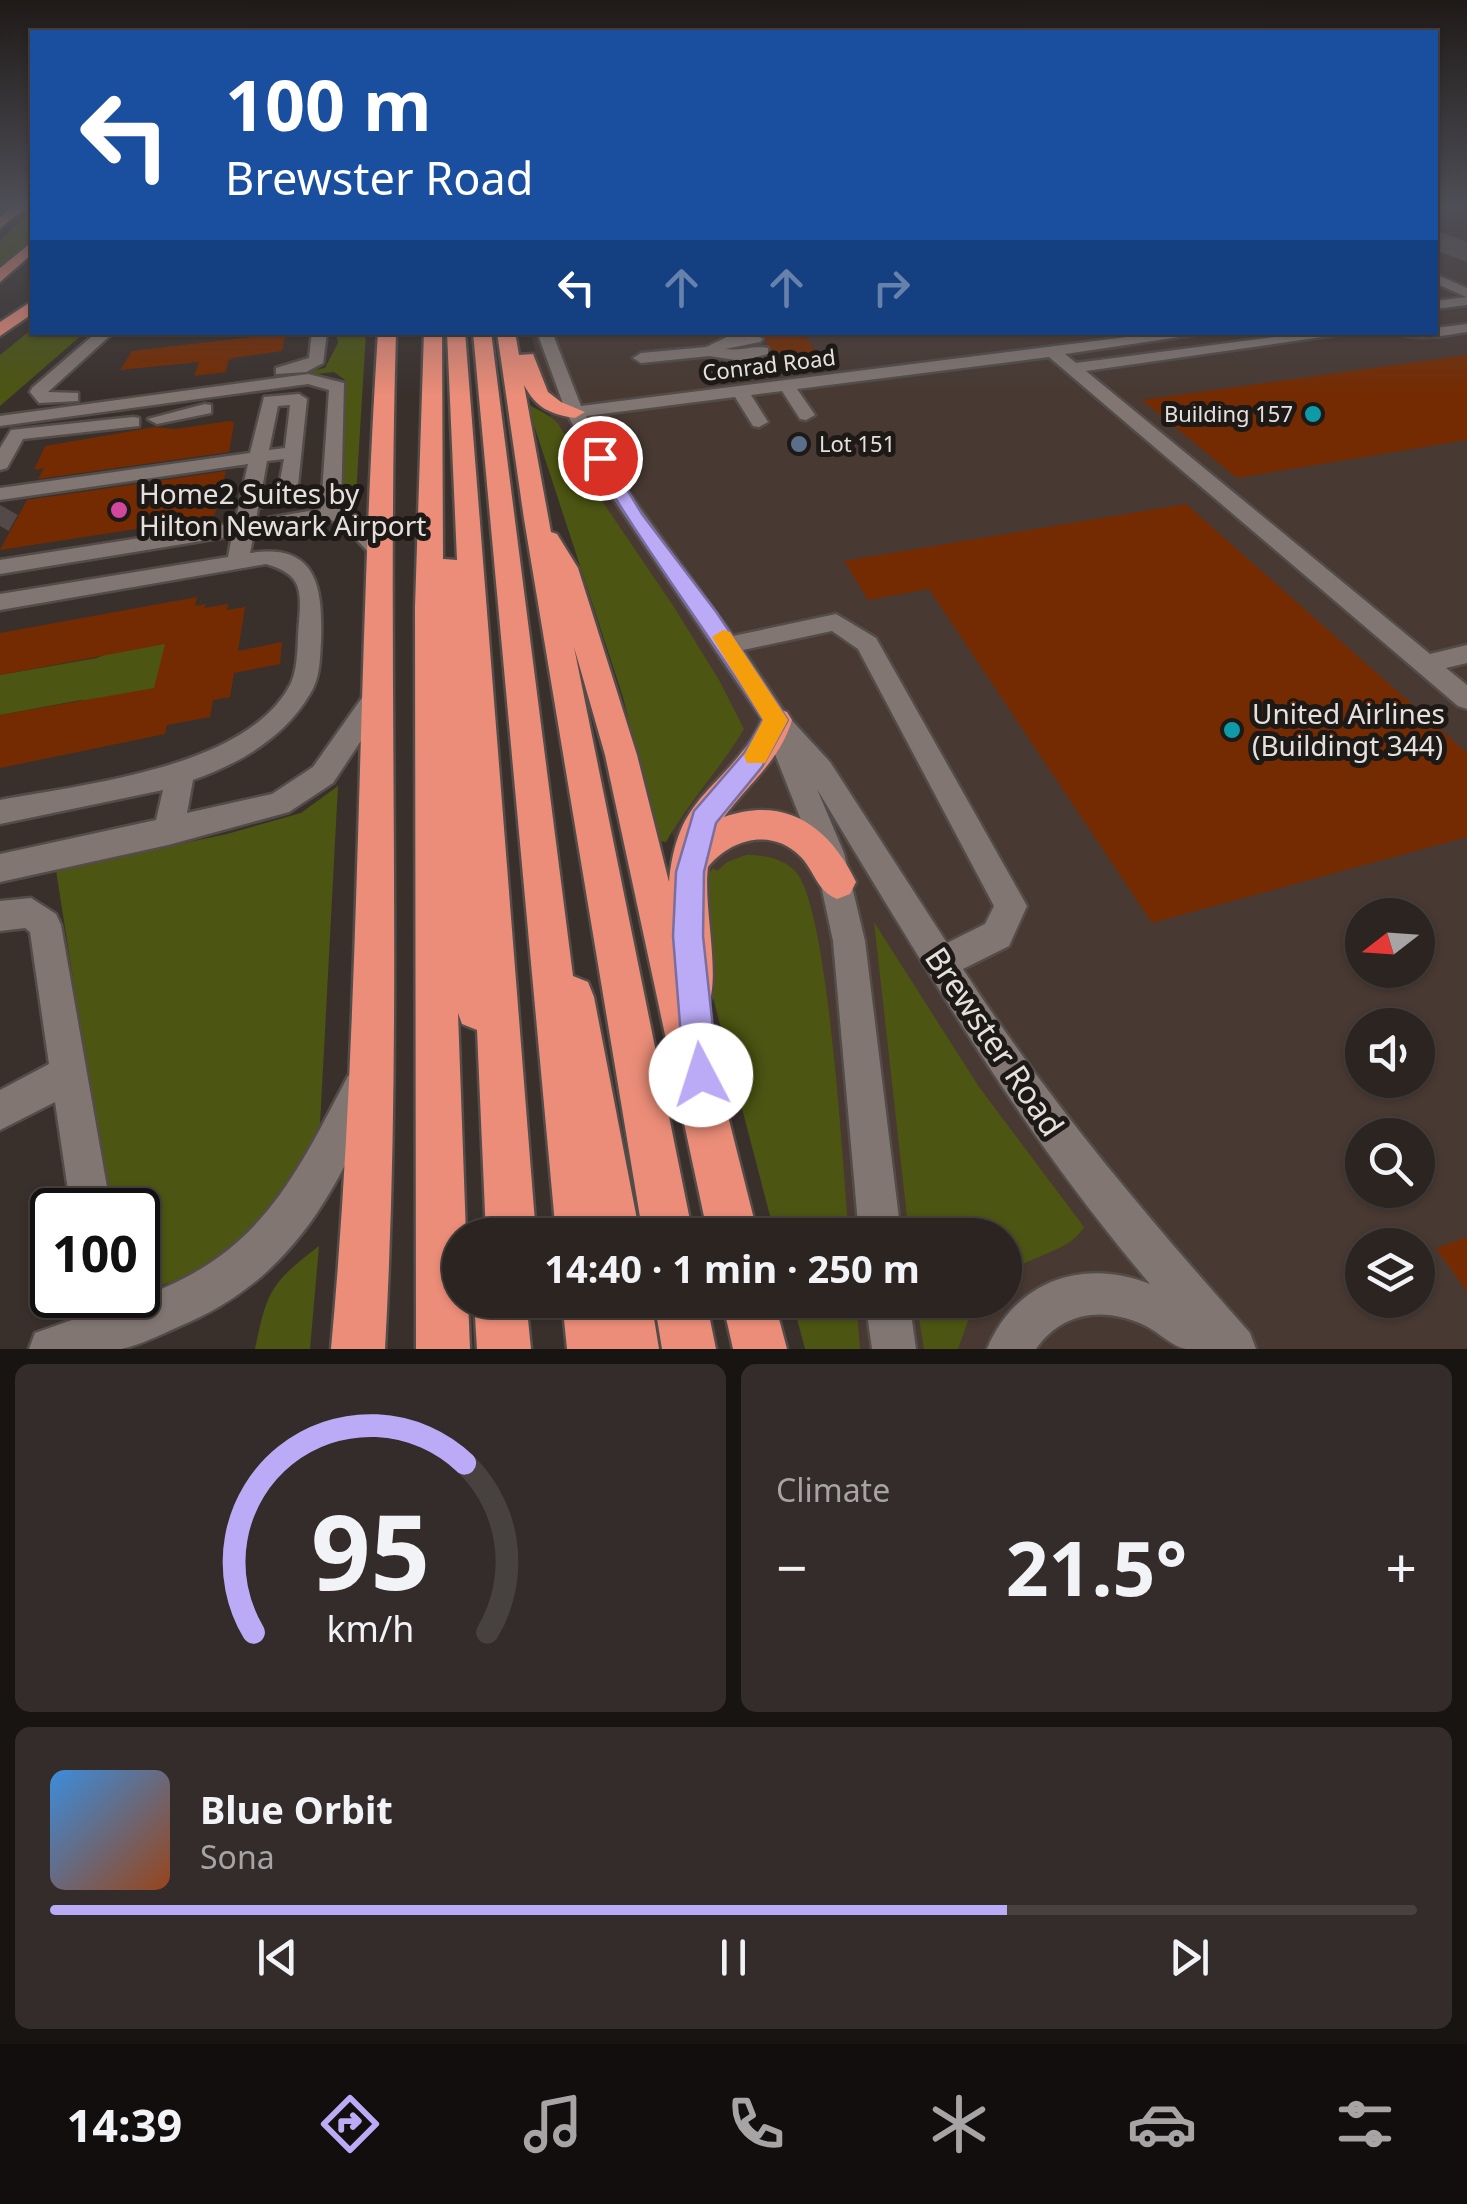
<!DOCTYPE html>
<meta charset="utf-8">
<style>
:root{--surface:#2b2421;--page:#332c2a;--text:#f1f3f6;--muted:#a6a4a5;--line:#47413f;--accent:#bbaaf6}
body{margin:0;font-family:"Noto Sans",sans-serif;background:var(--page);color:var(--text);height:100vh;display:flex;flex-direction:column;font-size:38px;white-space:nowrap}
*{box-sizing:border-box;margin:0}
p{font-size:32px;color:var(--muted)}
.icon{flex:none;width:55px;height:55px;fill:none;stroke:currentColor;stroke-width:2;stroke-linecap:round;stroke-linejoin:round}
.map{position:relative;height:1349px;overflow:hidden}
.drawer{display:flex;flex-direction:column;gap:15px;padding:15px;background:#181412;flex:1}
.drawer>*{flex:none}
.banner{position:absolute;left:30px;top:30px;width:1408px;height:305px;border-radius:0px;box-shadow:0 2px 8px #0004,0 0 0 2px var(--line);background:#1a4fa0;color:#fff;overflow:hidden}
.needle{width:65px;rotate:253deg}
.controls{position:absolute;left:1345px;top:898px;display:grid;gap:20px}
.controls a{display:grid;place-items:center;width:90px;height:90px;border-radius:50%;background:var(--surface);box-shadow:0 2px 8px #0004,0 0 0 2px var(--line);font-size:50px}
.speed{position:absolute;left:30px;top:1188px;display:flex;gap:20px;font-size:50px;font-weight:700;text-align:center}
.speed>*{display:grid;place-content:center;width:130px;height:130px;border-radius:50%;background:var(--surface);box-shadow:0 2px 8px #0004,0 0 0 2px var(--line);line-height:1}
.speed .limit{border:5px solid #111;border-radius:15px;background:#fff;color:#111}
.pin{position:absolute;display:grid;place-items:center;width:85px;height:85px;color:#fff;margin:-42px;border:5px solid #fff;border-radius:50%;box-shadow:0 2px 10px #0007}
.me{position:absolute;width:110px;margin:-55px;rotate:355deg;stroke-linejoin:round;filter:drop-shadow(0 0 8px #0008)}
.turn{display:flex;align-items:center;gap:35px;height:210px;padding:0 30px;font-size:45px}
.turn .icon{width:130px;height:130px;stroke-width:2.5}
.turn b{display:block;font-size:70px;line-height:85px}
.lanes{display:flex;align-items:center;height:95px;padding:0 30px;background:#0003;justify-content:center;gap:50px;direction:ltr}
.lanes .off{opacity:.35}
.big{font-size:75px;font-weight:700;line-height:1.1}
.drawer .card{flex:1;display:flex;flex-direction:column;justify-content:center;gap:15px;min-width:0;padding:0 35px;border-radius:15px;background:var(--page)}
.drawer .dial{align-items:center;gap:0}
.dial svg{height:260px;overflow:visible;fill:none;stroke:var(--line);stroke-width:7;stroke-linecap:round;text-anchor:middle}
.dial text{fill:var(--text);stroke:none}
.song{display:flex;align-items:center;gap:30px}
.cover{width:120px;height:120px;border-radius:15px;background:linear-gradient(135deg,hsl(210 70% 55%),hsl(20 70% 35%))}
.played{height:10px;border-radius:5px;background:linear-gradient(90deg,var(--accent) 70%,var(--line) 70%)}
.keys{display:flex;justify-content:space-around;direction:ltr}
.heat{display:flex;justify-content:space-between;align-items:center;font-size:55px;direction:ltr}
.drawer .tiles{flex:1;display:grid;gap:15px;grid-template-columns:1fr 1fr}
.card:last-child{grid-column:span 2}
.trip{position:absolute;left:442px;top:1218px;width:580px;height:100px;border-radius:50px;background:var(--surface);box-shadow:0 2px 8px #0004,0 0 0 2px var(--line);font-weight:700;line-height:100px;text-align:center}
.menu{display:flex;height:160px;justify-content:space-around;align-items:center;background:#110e0d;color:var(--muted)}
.menu .icon{width:70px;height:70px}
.menu .selected{color:var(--accent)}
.menu b{font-size:45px;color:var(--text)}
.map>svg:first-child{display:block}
.built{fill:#483932;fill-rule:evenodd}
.green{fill:#4c5512}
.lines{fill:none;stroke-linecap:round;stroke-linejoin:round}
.taxiway{fill:#625a56;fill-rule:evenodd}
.building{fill:#752b01}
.minor-tunnel{stroke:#534a47;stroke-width:20;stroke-dasharray:20 10;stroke-linecap:butt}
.minor-casing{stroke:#534c49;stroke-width:5}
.highway-casing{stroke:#534c49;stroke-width:5}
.minor{fill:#817672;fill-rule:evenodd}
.highway{fill:#eb8d78;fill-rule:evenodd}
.route{fill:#bbaaf6;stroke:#7a6ea0;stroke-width:2.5}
.slow{fill:#f59e0b}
.culture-dot{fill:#0f9aa8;stroke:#1d1917;stroke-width:4}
.service-dot{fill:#5c6f8a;stroke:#1d1917;stroke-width:4}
.hotel-dot{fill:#d1479c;stroke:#1d1917;stroke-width:4}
.labels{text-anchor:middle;stroke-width:10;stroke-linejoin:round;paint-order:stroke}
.far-street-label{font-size:22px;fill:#e6e0dd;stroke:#1d1917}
.far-poi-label{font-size:22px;fill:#e6e0dd;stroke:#1d1917;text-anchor:end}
.poi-label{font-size:28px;fill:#e6e0dd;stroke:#1d1917;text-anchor:start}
.near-street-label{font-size:32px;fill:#e6e0dd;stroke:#1d1917}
</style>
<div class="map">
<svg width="1467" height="1349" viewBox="0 0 1467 1349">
<rect width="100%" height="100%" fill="#39302c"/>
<!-- built -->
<path class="built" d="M1435,206H1467V1349H809L796,1300H1005V1235H779L654,764L575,520L531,333L1435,332ZM1362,915H1418V970H1362ZM1362,1025H1418V1080H1362ZM1362,1135H1418V1190H1362ZM1362,1245H1418V1300H1362Z"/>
<!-- green -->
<g class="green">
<polygon points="32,209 32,241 0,271 0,241"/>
<polygon points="32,329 32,332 84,333 0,406 0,355"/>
<polygon points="336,333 366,333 355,512 343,505 345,380 334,372 258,381 325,368 338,343"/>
<path d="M531,406C540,411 552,416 558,424C575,446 568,472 596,492L674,607L719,680L744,729C721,768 689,801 666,842L658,841L623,697L528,407Z"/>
<polygon points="172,624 149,709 81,700 0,715 0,675 97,658"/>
<polygon points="338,786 320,1125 295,1185 241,1242 182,1278 156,1287 138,1274 138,1210 109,1210 56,870 227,834 301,813"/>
<path d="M746,855C764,855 783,858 796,872C829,909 843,1172 849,1235H775L704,963V881L713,868L717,871L727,862Z"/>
<path d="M874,922L979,1087L1084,1227C1070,1252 1028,1256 1005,1275V1235H909Z"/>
<path d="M319,1246L310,1349H255C267,1290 271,1283 319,1246Z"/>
<polygon points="792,1300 856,1300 860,1349 805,1349"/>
<polygon points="916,1300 982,1300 969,1318 958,1349 924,1349"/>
</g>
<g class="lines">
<!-- taxiway -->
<polygon class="taxiway" points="1435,230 1467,242 1467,262 1435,250"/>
</g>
<!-- building -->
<g class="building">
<polygon points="760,332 802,332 822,359 792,362 786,353 772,352"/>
<polygon points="286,333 282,351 233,358 228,361 226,372 194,376 199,362 120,370 132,351"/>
<polygon points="1467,355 1467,440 1237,478 1142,400"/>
<polygon points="230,421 234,423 229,452 38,479 44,468 34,470 45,446 155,427 175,429"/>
<polygon points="226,471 214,517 0,550 27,500"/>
<polygon points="1186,504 1467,753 1467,837 1152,923 929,589 868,600 844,561"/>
<polygon points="197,597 195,606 206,604 204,608 228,604 227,610 245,607 238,651 282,642 280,664 234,673 230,697 213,700 210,717 167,725 165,734 0,768 0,715 154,688 165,644 0,675 0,633"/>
<polygon points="1467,1237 1467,1292 1436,1248"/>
</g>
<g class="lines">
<!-- minor-tunnel -->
<polyline class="minor-tunnel" points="0,526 9,510"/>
<defs>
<g id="minor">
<polygon points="1435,274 1467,288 1467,305 1435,309 1435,301 1466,297 1435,283"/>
<path d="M1467,324V332C1446,335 1415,342 1397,332H1435V328Z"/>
<polygon points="97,332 114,332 48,392 78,393 78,401 39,403 30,392 32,388"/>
<polygon points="312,332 327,332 323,363 306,372 276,374 276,368 309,358"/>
<path d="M537,332H552L581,406L1166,332H1213L1065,354L1076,363L1312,332H1357L1086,371L1430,654L1467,645V663L1446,668L1467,685V709L1458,706L1049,357L797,389L815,415L806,420L800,419L782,391L751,395L768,422L759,427L753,426L735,397L586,416L629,493L733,636L836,614L876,638L1027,906L1009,946L963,969C1047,1099 1147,1217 1250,1333L1256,1349C1234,1349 1208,1349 1186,1349C1173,1347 1158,1332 1146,1326C1105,1306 1062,1311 1036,1349H987C1015,1281 1083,1257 1150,1284C1020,1131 920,960 817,789L844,853L865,941L901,1235H859L833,941L814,853L767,734L769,730L610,494L566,412ZM832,631L858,649L994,906L985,924L947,943L830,762L785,713L743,650Z"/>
<path d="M755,334L763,339L760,342L725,349C740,351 755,345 768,348V354L742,361L709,356L641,363L633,358L641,353L706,347L731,335Z"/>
<path d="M308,374L344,383L341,511L355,515L389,549L386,554H370L341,523L330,520L254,533L250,553C318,542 323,589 321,641C320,660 320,678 310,694C284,738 240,763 193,780L187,813L272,794L313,767L366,692H384L388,699L384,706L333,783L289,812L168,845L0,882V854L156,820L163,790L0,824V800C83,784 249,768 291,683C299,665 297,640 299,622C302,587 300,574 266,564L0,610V594L228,557L232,536L0,574V560L235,523L248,464L0,500V488L250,453L264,397L299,394L307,399L297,495L294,499L258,508L256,520L321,509L329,390L308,384L0,426V416ZM290,405L285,448L269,450L278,406ZM284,459L278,491L261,495L267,461Z"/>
<polygon points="205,404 211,405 211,413 157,424 148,419"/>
<polygon points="133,417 139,418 139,426 23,439 7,468 0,470 0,448 11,430"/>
<polygon points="31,898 56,914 61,925 111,1210 71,1210 55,1102 0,1130 0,1090 49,1064 30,932 25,928 0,931 0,901"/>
<path d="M361,1070L374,1076L380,1089C335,1196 290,1281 178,1327C160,1335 140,1345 121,1349C92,1349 58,1349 29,1349L35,1333L86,1315L82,1295H126L127,1302C255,1260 289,1189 348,1076Z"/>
<polygon points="865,1300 909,1300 916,1349 872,1349"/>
</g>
<g id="highway">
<polygon points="12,206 27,206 0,228 0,217"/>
<polygon points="32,242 32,254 0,282 0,268"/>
<polygon points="32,301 32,314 0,336 0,322"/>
<path d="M378,332H396C386,671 404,1011 385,1349H331C362,1011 356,671 378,332Z"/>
<polygon points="424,332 442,332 443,559 457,560 447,332 465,332 536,1235 486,1235 477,1030 462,1024 458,1013 466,1235 460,1235 460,1300 468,1300 470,1349 416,1349 415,607"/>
<polygon points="473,332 491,332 573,976 588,982 594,997 640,1235 556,1235"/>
<path d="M497,332H515L519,355L533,354L548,392L561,402L585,412L575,418C550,414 536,408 524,385L551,532L557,534L578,568L637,755L669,882C677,801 710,797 751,740C758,731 760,721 765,712L776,708L787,712L792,720C780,761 748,784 724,817C786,795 830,827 856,882L850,894L837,899C817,891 815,872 801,857C772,828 732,838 708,867C703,907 721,975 708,1006L701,1009L758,1235H708L605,755L574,647L693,1235H643L524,519Z"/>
<polygon points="474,1300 526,1300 531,1349 477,1349"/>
<polygon points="562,1300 651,1300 659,1349 567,1349"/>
<polygon points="654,1300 706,1300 716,1349 662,1349"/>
<polygon points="722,1300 774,1300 787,1349 733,1349"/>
</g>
</defs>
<!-- minor casing -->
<use href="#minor" class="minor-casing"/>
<!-- highway casing -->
<use href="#highway" class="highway-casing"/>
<!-- minor -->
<use href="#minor" class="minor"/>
<!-- highway -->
<use href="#highway" class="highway"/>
</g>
<!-- sky -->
<linearGradient id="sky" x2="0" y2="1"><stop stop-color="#1f1a18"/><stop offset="0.52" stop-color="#4e4e56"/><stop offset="1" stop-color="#4e4e56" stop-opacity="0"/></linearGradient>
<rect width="1467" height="395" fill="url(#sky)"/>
<!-- route -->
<path class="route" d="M594,455H606L642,514L717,613L788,720L762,767L716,823L704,872L703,936L718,1075L713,1087L701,1092L689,1087L684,1075L673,936L676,872L694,811L744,753L763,720C708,632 644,549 591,458Z"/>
<!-- slow -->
<polygon class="slow" points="723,630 730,632 788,720 765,763 747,763 744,756 763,720 712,637"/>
<!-- markers -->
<g class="culture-dot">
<circle cx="1313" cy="414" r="10"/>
<circle cx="1232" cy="730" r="10"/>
</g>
<circle class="service-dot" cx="799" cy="444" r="10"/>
<circle class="hotel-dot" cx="119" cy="510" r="10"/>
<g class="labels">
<!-- far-street labels -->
<g class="far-street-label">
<text transform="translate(769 365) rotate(-7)" y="8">Conrad Road</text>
</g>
<!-- far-poi labels -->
<g class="far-poi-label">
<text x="1293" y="422">Building 157</text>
<text x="819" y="452" text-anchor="start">Lot 151</text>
</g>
<!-- poi labels -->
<g class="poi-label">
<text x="139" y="504">Home2 Suites by<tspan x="139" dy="32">Hilton Newark Airport</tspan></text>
<text x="1252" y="724">United Airlines<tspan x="1252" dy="32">(Buildingt 344)</tspan></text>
</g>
<!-- near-street labels -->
<g class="near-street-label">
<text transform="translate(994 1042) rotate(56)" y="11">Brewster Road</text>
</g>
</g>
</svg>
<div class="controls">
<a><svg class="needle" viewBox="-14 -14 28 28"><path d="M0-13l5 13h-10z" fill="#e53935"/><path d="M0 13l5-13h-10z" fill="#a6a4a5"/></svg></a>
<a><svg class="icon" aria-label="sound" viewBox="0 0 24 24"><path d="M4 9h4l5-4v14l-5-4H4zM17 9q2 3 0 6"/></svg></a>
<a><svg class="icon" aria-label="search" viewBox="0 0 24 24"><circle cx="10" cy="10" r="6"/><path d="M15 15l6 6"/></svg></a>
<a><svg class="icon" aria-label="layers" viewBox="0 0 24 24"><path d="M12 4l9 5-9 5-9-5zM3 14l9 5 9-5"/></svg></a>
</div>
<div class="speed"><div class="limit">100</div></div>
<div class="pin" style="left:600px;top:458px;background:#d93025"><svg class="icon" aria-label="arrive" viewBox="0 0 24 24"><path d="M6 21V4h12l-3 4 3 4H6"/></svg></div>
<svg class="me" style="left:701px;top:1075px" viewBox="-20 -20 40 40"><circle r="19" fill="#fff"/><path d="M0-13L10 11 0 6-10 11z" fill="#bbaaf6"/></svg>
<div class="trip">14:40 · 1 min · 250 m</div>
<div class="banner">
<div class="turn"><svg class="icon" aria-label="left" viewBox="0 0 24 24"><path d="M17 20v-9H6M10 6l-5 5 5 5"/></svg><div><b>100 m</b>Brewster Road</div></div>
<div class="lanes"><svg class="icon" aria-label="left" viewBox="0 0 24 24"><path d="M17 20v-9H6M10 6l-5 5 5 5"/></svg><svg class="icon off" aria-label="ahead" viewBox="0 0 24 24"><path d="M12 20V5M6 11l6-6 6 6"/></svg><svg class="icon off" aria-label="ahead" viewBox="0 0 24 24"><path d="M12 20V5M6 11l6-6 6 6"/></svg><svg class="icon off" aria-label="right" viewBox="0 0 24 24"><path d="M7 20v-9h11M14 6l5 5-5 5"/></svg></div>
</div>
</div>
<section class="drawer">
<div class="tiles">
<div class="card dial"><svg viewBox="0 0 100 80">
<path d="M14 69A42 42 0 1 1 86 69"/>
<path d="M14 69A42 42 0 0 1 79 17" stroke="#bbaaf6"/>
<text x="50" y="56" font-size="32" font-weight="700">95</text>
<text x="50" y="72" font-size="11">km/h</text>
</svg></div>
<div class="card"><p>Climate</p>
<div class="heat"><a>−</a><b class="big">21.5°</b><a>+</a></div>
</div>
<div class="card">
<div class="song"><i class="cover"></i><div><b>Blue Orbit</b><p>Sona</p></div></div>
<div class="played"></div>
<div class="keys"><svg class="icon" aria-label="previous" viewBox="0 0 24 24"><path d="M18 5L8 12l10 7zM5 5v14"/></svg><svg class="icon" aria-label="pause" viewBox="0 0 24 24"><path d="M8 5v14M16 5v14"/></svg><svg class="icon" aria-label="next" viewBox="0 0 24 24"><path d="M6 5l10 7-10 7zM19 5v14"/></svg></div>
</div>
</div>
</section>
<nav class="menu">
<b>14:39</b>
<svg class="icon selected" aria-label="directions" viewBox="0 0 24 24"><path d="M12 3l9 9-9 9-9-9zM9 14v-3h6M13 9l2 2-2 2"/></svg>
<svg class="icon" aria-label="music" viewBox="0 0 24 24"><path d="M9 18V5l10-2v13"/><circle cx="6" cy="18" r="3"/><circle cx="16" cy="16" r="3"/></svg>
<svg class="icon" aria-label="phone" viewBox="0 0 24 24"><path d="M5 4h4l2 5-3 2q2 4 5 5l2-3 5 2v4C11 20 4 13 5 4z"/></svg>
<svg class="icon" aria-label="climate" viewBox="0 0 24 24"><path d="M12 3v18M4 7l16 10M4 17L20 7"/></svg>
<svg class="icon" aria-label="car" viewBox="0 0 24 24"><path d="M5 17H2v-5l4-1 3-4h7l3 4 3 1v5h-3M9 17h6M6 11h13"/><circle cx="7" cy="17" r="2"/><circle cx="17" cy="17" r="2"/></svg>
<svg class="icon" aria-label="filters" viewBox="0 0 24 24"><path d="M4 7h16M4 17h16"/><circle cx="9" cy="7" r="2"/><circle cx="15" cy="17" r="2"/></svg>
</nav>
